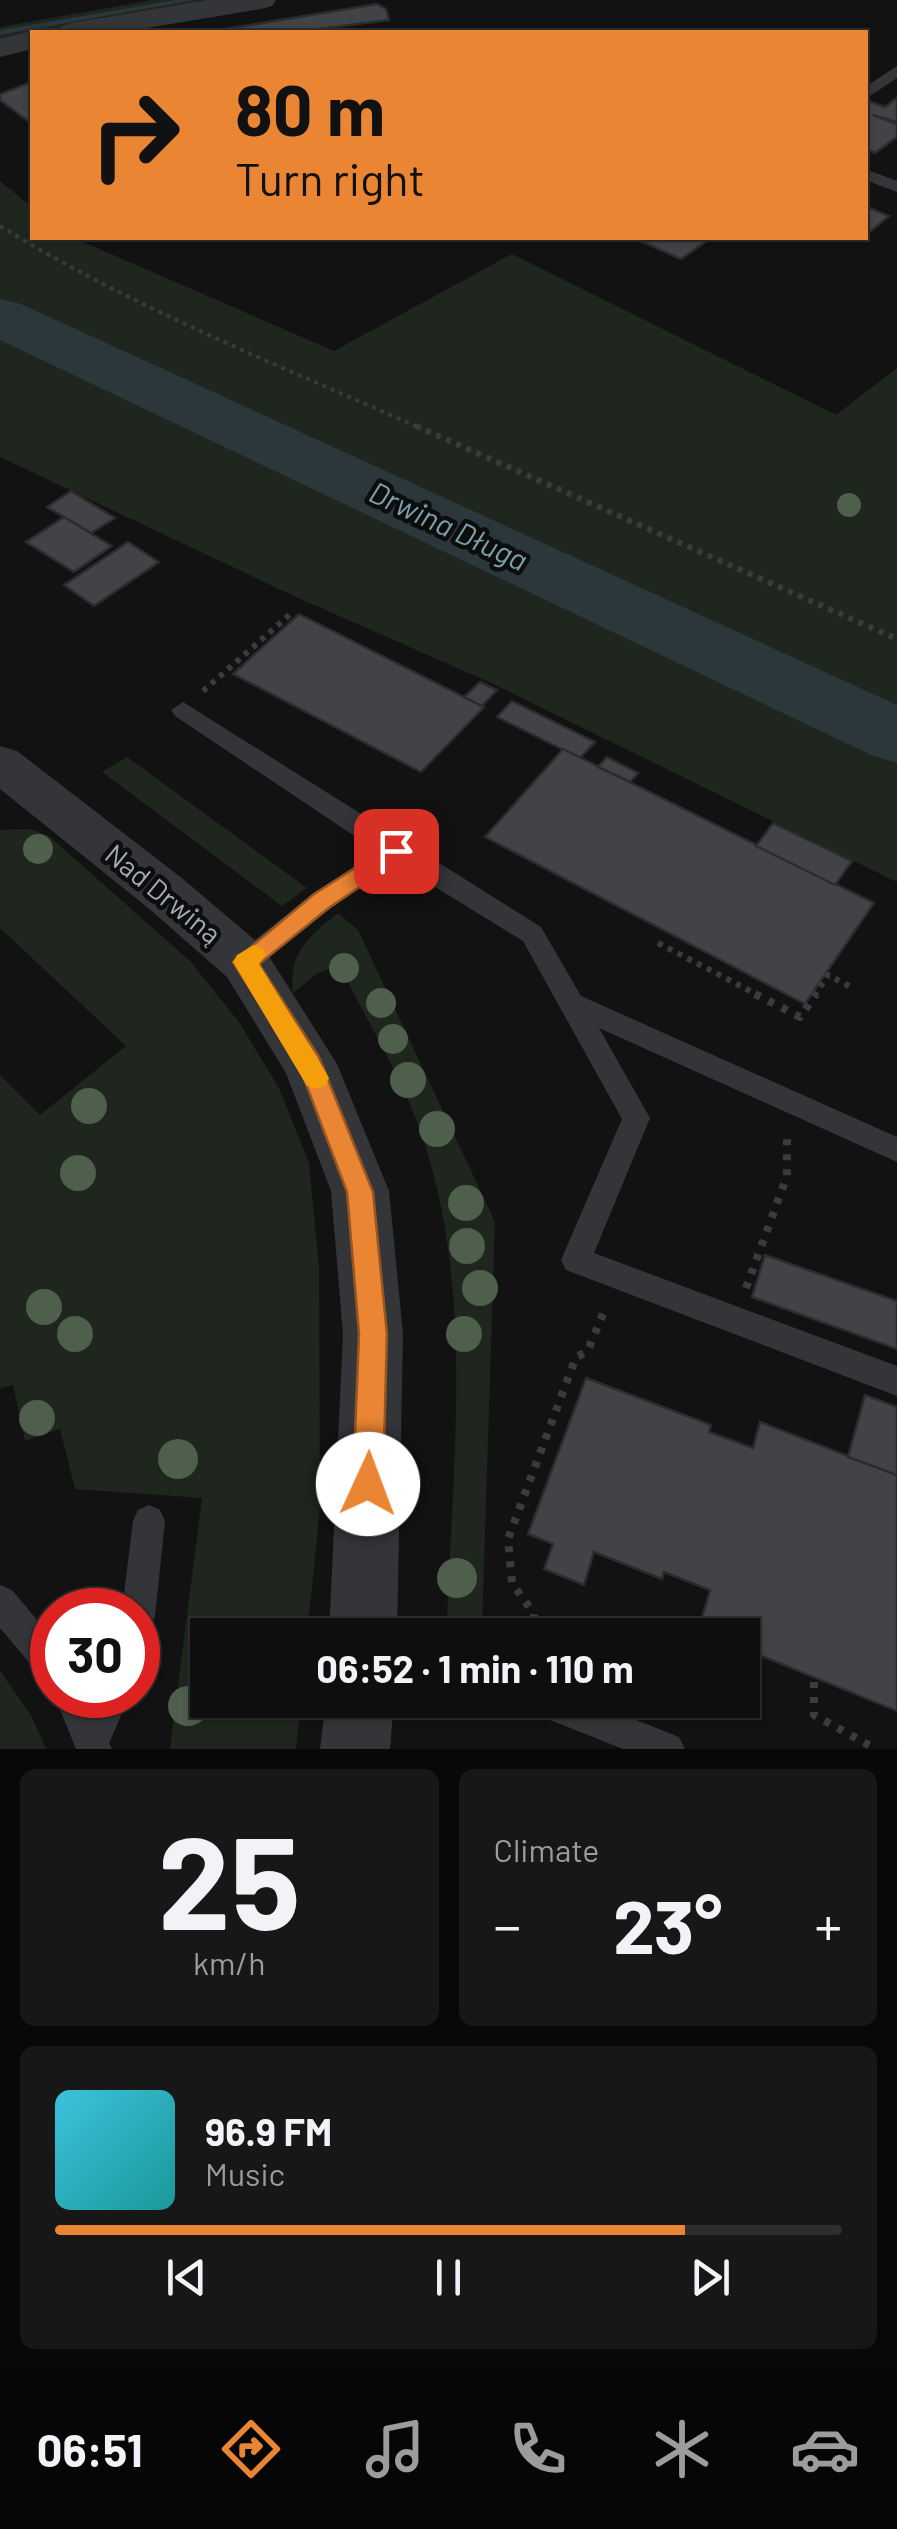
<!DOCTYPE html>
<meta charset="utf-8">
<style>
:root{--surface:#0e0e0e;--page:#171717;--text:#f1f3f6;--muted:#9b9c9e;--line:#2e2e2e;--accent:#e98533}
body{margin:0;font-family:Barlow,sans-serif;background:var(--page);color:var(--text);height:100vh;display:flex;flex-direction:column;font-size:38px;white-space:nowrap}
*{box-sizing:border-box;margin:0}
p{font-size:32px;color:var(--muted)}
.icon{flex:none;width:55px;height:55px;fill:none;stroke:currentColor;stroke-width:2;stroke-linecap:round;stroke-linejoin:round}
.map{position:relative;height:1749px;overflow:hidden}
.drawer{display:flex;flex-direction:column;gap:20px;padding:20px;background:#080808;flex:1}
.drawer>*{flex:none}
.banner{position:absolute;left:30px;top:30px;width:838px;height:210px;border-radius:0px;box-shadow:0 2px 8px #0004,0 0 0 2px var(--line);background:#e98533;color:#111;overflow:hidden}
.speed{position:absolute;left:30px;top:1588px;display:flex;gap:20px;font-size:50px;font-weight:700;text-align:center}
.speed>*{display:grid;place-content:center;width:130px;height:130px;border-radius:50%;background:var(--surface);box-shadow:0 2px 8px #0004,0 0 0 2px var(--line);line-height:1}
.speed .limit{border:15px solid #d22;background:#fff;color:#111}
.pin{position:absolute;display:grid;place-items:center;width:85px;height:85px;color:#fff;margin:-42px;border-radius:20px;box-shadow:0 5px 15px #0006}
.me{position:absolute;width:110px;margin:-55px;rotate:2deg;stroke-linejoin:round;filter:drop-shadow(0 0 8px #0008)}
.turn{display:flex;align-items:center;gap:35px;height:210px;padding:0 40px;font-size:45px}
.turn .icon{width:130px;height:130px;stroke-width:2.5}
.turn b{display:block;font-size:70px;line-height:85px}
.big{font-size:75px;font-weight:700;line-height:1.1}
.drawer .card{flex:1;display:flex;flex-direction:column;justify-content:center;gap:15px;min-width:0;padding:0 35px;border-radius:15px;background:var(--page)}
.drawer .dial{align-items:center;gap:0}
.dial b{font-size:130px;line-height:1}
.song{display:flex;align-items:center;gap:30px}
.cover{width:120px;height:120px;border-radius:15px;background:linear-gradient(135deg,hsl(190 70% 55%),hsl(180 70% 35%))}
.played{height:10px;border-radius:5px;background:linear-gradient(90deg,var(--accent) 80%,var(--line) 80%)}
.keys{display:flex;justify-content:space-around;direction:ltr}
.heat{display:flex;justify-content:space-between;align-items:center;font-size:55px;direction:ltr}
.drawer .tiles{flex:1;display:grid;gap:20px;grid-template-columns:1fr 1fr}
.card:last-child{grid-column:span 2}
.trip{position:absolute;left:190px;top:1618px;width:570px;height:100px;border-radius:0px;background:var(--surface);box-shadow:0 2px 8px #0004,0 0 0 2px var(--line);font-weight:700;line-height:100px;text-align:center}
.dock{display:flex;height:160px;justify-content:space-around;align-items:center;background:#060606;color:var(--muted)}
.dock .icon{width:70px;height:70px}
.dock .selected{color:var(--accent)}
.dock b{font-size:45px;color:var(--text)}
.map>svg:first-child{display:block}
.green{fill:#1e261e}
.lines{fill:none;stroke-linecap:round;stroke-linejoin:round}
.stream{fill:#2c373b;fill-rule:evenodd}
.river{fill:#2c373b;fill-rule:evenodd}
.building{fill:#414346;stroke:#2c2c2f;stroke-width:2.5}
.path-far2{stroke:#393c3f;stroke-width:4;stroke-dasharray:4 5;stroke-linecap:butt}
.path-far1{stroke:#393c3f;stroke-width:6;stroke-dasharray:5 6;stroke-linecap:butt}
.path{stroke:#393c3f;stroke-width:8;stroke-dasharray:6 9;stroke-linecap:butt}
.lane{fill:#333538;fill-rule:evenodd}
.street{fill:#333538;fill-rule:evenodd}
.tree{fill:#4e5f4c}
.route{fill:#e98533;stroke:#975621;stroke-width:2.5}
.slow{fill:#f59e0b}
.labels{text-anchor:middle;stroke-width:9;stroke-linejoin:round;paint-order:stroke}
.street-label{font-size:28px;fill:#a4acb3;stroke:#0d0d0e}
.water-label{font-size:30px;font-style:italic;fill:#7ba1ad;stroke:#0d0d0e}
</style>
<div class="map">
<svg width="897" height="1749" viewBox="0 0 897 1749">
<rect width="100%" height="100%" fill="#121213"/>
<!-- green -->
<g class="green">
<polygon points="153,0 236,0 0,40 0,27"/>
<polygon points="0,181 32,207 32,238 74,238 334,351 512,254 836,415 897,368 897,882 489,682 296,597 0,457"/>
<polygon points="127,757 307,888 282,906 102,772"/>
<polygon points="30,829 49,836 190,961 239,1022 279,1088 309,1163 319,1267 320,1509 307,1635 208,1635 208,1700 301,1700 296,1749 170,1749 202,1498 75,1489 60,1429 25,1441 13,1385 0,1388 0,1075 40,1115 126,1046 0,928 0,830"/>
<path d="M338,913L358,930L495,1222L482,1627L447,1624C452,1467 474,1297 425,1145C406,1083 368,1023 339,965L318,973L293,993C288,953 309,936 338,913Z"/>
<polygon points="0,1671 31,1715 46,1749 0,1749"/>
</g>
<g class="lines">
<!-- stream -->
<polygon class="stream" points="176,0 194,0 0,35 1,30"/>
<!-- river -->
<polygon class="river" points="0,299 21,304 897,705 897,763 871,755 0,340"/>
</g>
<!-- building -->
<g class="building">
<polygon points="377,4 386,9 389,20 296,32 214,31"/>
<polygon points="32,82 32,124 0,100 0,94"/>
<polygon points="897,98 897,122 873,115 897,124 897,137 875,153 865,149 865,106 871,102 885,107"/>
<polygon points="865,206 889,216 865,236"/>
<polygon points="634,238 711,238 681,259"/>
<polygon points="71,491 115,518 91,533 47,507"/>
<polygon points="64,517 112,546 74,572 26,542"/>
<polygon points="128,542 159,562 94,606 64,585"/>
<polygon points="299,614 464,697 484,707 421,772 233,674"/>
<polygon points="480,682 497,690 482,706 464,697"/>
<polygon points="512,701 595,742 580,758 497,717"/>
<polygon points="563,749 874,903 805,1004 485,837"/>
<polygon points="607,757 638,773 630,782 598,767"/>
<polygon points="773,823 852,861 835,885 756,846"/>
<polygon points="765,1255 897,1301 897,1349 752,1297"/>
<polygon points="586,1378 711,1425 709,1432 753,1448 760,1422 897,1475 897,1711 742,1648 742,1635 698,1632 710,1590 664,1572 662,1579 594,1552 584,1585 544,1569 553,1544 528,1534"/>
<polygon points="865,1395 897,1407 897,1475 848,1457"/>
<polygon points="472,1627 510,1630 510,1635 471,1635"/>
</g>
<g class="lines">
<!-- path-far2 -->
<path class="path-far2" d="M0,226C133,308 279,365 422,429"/>
<!-- path-far1 -->
<g class="path-far1">
<polyline points="416,426 897,639"/>
<polyline points="203,691 294,611"/>
<polyline points="658,943 760,996"/>
<polyline points="814,996 828,975 851,987"/>
</g>
<!-- path -->
<g class="path">
<polyline points="755,994 800,1017 816,994"/>
<polyline points="746,1288 787,1176 787,1138"/>
<polyline points="532,1635 534,1614 512,1583 508,1539 576,1357 587,1352 606,1307"/>
<polyline points="814,1682 814,1715 876,1749"/>
</g>
<!-- lane -->
<g class="lane">
<polygon points="897,66 897,78 865,99 865,87"/>
<polygon points="865,169 897,181 897,192 865,180"/>
<polygon points="183,702 541,927 581,996 897,1137 897,1162 599,1028 650,1118 594,1253 897,1366 897,1396 566,1270 561,1260 622,1119 523,941 396,863 331,908 254,969 245,973 236,969 232,962 236,955 313,894 377,851 175,716 171,710"/>
<polygon points="149,1505 160,1510 165,1521 155,1616 150,1628 138,1633 138,1610 122,1610 133,1521 138,1510"/>
<polygon points="0,1585 12,1590 52,1638 52,1680 40,1675 0,1628"/>
<polygon points="54,1695 88,1695 92,1703 95,1695 130,1695 109,1743 112,1749 76,1749"/>
<polygon points="525,1700 586,1700 679,1737 685,1749 623,1749 530,1712"/>
</g>
<!-- street -->
<g class="street">
<polygon points="208,0 276,0 272,6 261,9 123,32 57,32 61,26 72,23"/>
<polygon points="32,31 39,32 32,32 32,49 0,57 0,39"/>
<polygon points="0,746 17,751 183,879 263,947 337,1064 389,1191 403,1334 397,1635 329,1635 343,1334 331,1191 286,1073 227,977 147,907 0,789"/>
<polygon points="326,1700 394,1700 390,1749 320,1749"/>
</g>
</g>
<!-- trees -->
<g class="tree">
<circle cx="849" cy="505" r="12"/>
<circle cx="38" cy="849" r="15"/>
<circle cx="344" cy="968" r="15"/>
<circle cx="381" cy="1003" r="15"/>
<circle cx="393" cy="1039" r="15"/>
<circle cx="408" cy="1080" r="18"/>
<circle cx="89" cy="1106" r="18"/>
<circle cx="437" cy="1129" r="18"/>
<circle cx="78" cy="1173" r="18"/>
<circle cx="466" cy="1203" r="18"/>
<circle cx="467" cy="1246" r="18"/>
<circle cx="480" cy="1288" r="18"/>
<circle cx="44" cy="1307" r="18"/>
<circle cx="75" cy="1334" r="18"/>
<circle cx="464" cy="1334" r="18"/>
<circle cx="37" cy="1418" r="18"/>
<circle cx="178" cy="1459" r="20"/>
<circle cx="457" cy="1578" r="20"/>
<circle cx="188" cy="1706" r="20"/>
</g>
<!-- route -->
<polygon class="route" points="396,842 408,851 404,857 330,907 259,964 319,1057 373,1192 387,1334 383,1484 378,1495 368,1499 358,1495 353,1484 359,1334 347,1192 300,1068 233,962 314,894"/>
<!-- slow -->
<polygon class="slow" points="254,945 262,948 266,955 259,964 325,1071 329,1078 325,1086 316,1089 307,1086 233,962 237,955"/>
<g class="labels">
<!-- street labels -->
<g class="street-label">
<text transform="translate(163 894) rotate(39)" y="10">Nad Drwiną</text>
</g>
<!-- water labels -->
<g class="water-label">
<text transform="translate(448 527) rotate(25)" y="10">Drwina Długa</text>
</g>
</g>
</svg>
<div class="speed"><div class="limit">30</div></div>
<div class="pin" style="left:396px;top:851px;background:#d93025"><svg class="icon" aria-label="arrive" viewBox="0 0 24 24"><path d="M6 21V4h12l-3 4 3 4H6"/></svg></div>
<svg class="me" style="left:368px;top:1484px" viewBox="-20 -20 40 40"><circle r="19" fill="#fff"/><path d="M0-13L10 11 0 6-10 11z" fill="#e98533"/></svg>
<div class="trip">06:52 · 1 min · 110 m</div>
<div class="banner">
<div class="turn"><svg class="icon" aria-label="right" viewBox="0 0 24 24"><path d="M7 20v-9h11M14 6l5 5-5 5"/></svg><div><b>80 m</b>Turn right</div></div>
</div>
</div>
<section class="drawer">
<div class="tiles">
<div class="card dial"><b>25</b><p>km/h</p></div>
<div class="card"><p>Climate</p>
<div class="heat"><a>−</a><b class="big">23°</b><a>+</a></div>
</div>
<div class="card">
<div class="song"><i class="cover"></i><div><b>96.9 FM</b><p>Music</p></div></div>
<div class="played"></div>
<div class="keys"><svg class="icon" aria-label="previous" viewBox="0 0 24 24"><path d="M18 5L8 12l10 7zM5 5v14"/></svg><svg class="icon" aria-label="pause" viewBox="0 0 24 24"><path d="M8 5v14M16 5v14"/></svg><svg class="icon" aria-label="next" viewBox="0 0 24 24"><path d="M6 5l10 7-10 7zM19 5v14"/></svg></div>
</div>
</div>
</section>
<nav class="dock">
<b>06:51</b>
<svg class="icon selected" aria-label="directions" viewBox="0 0 24 24"><path d="M12 3l9 9-9 9-9-9zM9 14v-3h6M13 9l2 2-2 2"/></svg>
<svg class="icon" aria-label="music" viewBox="0 0 24 24"><path d="M9 18V5l10-2v13"/><circle cx="6" cy="18" r="3"/><circle cx="16" cy="16" r="3"/></svg>
<svg class="icon" aria-label="phone" viewBox="0 0 24 24"><path d="M5 4h4l2 5-3 2q2 4 5 5l2-3 5 2v4C11 20 4 13 5 4z"/></svg>
<svg class="icon" aria-label="climate" viewBox="0 0 24 24"><path d="M12 3v18M4 7l16 10M4 17L20 7"/></svg>
<svg class="icon" aria-label="car" viewBox="0 0 24 24"><path d="M5 17H2v-5l4-1 3-4h7l3 4 3 1v5h-3M9 17h6M6 11h13"/><circle cx="7" cy="17" r="2"/><circle cx="17" cy="17" r="2"/></svg>
</nav>
